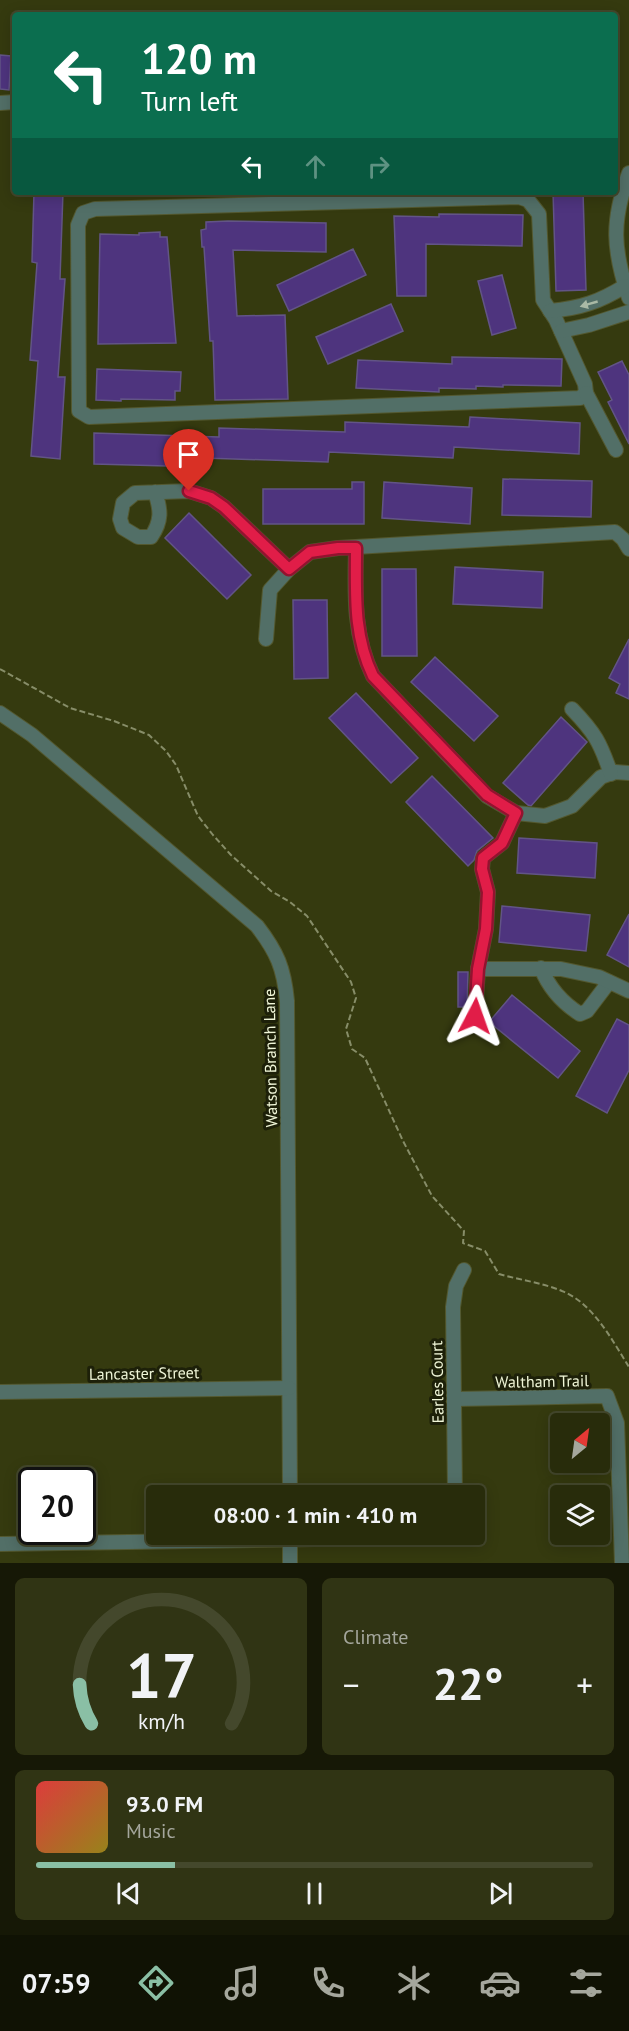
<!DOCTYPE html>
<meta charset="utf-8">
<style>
:root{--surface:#282c0b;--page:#303414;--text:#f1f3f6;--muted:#a5a79d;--line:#44482c;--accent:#8abfa5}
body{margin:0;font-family:"PT Sans",sans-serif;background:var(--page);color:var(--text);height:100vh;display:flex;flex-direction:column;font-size:22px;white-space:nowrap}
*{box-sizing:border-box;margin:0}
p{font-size:20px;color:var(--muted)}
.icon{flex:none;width:33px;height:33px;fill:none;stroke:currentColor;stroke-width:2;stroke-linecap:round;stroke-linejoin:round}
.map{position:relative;height:1563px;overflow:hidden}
.drawer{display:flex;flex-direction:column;gap:15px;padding:15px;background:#161806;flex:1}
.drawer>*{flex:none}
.guide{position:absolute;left:12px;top:12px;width:606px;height:183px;border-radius:6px;box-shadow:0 3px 15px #0003,0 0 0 2px var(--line);background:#0b6e4f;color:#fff;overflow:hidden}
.needle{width:39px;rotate:29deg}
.controls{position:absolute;left:550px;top:1413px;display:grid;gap:12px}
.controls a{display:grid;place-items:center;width:60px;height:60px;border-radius:6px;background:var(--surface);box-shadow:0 3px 15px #0003,0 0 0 2px var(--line);font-size:30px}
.speed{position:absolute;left:18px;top:1467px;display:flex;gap:12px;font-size:30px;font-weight:700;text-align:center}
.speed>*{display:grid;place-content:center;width:78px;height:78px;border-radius:50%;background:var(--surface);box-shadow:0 3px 15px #0003,0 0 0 2px var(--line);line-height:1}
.speed .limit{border:3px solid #111;border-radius:9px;background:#fff;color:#111}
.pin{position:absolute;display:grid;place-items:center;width:51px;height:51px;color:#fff;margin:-62px -26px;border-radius:50% 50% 50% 0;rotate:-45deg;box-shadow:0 0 6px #0007}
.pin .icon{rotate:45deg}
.me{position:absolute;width:66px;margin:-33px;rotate:4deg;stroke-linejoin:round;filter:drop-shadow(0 0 4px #0008)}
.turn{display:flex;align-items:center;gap:21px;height:126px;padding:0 30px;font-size:27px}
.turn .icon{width:78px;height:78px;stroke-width:2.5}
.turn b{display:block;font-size:42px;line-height:51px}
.lanes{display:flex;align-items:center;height:57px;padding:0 30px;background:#0003;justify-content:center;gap:30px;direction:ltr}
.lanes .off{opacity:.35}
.big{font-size:45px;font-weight:700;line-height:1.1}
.drawer .card{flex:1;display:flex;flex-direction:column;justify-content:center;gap:9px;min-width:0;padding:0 21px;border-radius:9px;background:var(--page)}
.drawer .dial{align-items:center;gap:0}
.dial svg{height:156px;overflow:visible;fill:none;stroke:var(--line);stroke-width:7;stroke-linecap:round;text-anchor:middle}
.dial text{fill:var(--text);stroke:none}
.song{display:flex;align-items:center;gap:18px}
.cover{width:72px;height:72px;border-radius:9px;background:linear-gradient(135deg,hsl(0 70% 55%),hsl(50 70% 35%))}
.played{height:6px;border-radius:3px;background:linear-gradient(90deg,var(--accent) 25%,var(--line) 25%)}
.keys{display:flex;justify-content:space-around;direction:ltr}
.heat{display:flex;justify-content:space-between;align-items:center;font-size:33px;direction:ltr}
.drawer .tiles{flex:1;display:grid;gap:15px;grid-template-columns:1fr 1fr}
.card:last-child{grid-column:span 2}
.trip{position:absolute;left:146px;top:1485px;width:339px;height:60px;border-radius:6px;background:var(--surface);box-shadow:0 3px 15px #0003,0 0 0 2px var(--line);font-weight:700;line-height:60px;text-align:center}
.menu{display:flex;height:96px;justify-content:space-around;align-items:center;background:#101204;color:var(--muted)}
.menu .icon{width:42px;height:42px}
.menu .active{color:var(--accent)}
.menu b{font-size:27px;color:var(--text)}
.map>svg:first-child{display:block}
.building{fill:#4e347e;stroke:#625486;stroke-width:1.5}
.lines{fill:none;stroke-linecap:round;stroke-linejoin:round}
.minor-casing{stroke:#53582f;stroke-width:16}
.path{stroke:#878d68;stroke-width:2;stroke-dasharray:6 3;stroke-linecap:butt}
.minor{stroke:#526f67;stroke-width:14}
.oneway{fill:#a9b9a5}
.route-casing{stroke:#92132f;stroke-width:15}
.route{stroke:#e11d48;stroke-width:10}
.labels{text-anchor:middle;stroke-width:6;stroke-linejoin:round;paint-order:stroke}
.street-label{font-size:16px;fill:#f0f6d8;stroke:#1d2009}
</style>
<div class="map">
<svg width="629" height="1563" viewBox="0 0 629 1563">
<rect width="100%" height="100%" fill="#353a0f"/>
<!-- building -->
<g class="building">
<polygon points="0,55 11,56 9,90 0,89"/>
<polygon points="34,192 63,192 60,279 65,279 58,377 65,377 60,459 31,456 38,361 30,360 37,263 32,262"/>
<polygon points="553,192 583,192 586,290 556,291"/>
<polygon points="439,214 523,215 522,246 426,244 426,296 397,296 394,216 439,217"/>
<polygon points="228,221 326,223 326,252 233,250 237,316 285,315 288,399 215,400 213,341 210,341 204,247 202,247 201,230 206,229 206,222"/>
<polygon points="160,232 160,237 167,237 176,343 98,344 100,234 139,235 139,233"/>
<polygon points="353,249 366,275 289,311 277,285"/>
<polygon points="502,275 516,328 492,335 478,281"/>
<polygon points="391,304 403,331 328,364 316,337"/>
<polygon points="452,357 562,359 561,386 503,385 503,387 476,386 476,389 439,388 439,392 356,388 358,360 452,364"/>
<polygon points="622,361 629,375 629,444 608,402 612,400 598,372"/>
<polygon points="97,369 181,372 180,391 175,391 175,400 121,399 121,401 96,400"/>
<polygon points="470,417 580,423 579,454 454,447 453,458 329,452 328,462 204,458 204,467 94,464 94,433 219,437 219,428 345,432 345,422 469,427"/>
<polygon points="503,479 592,481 591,517 502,515"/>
<polygon points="352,482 364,482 364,524 263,524 263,489 352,489"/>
<polygon points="384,482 472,488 470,524 382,518"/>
<polygon points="189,513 251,575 227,599 165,538"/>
<polygon points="455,567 543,572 542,608 453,604"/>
<polygon points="382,569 416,569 417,656 382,656"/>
<polygon points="293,600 327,600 328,678 294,679"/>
<polygon points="629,639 629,699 616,693 620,684 609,678"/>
<polygon points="435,657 498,716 474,741 411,682"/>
<polygon points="356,693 418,758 391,783 329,718"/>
<polygon points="561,717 587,742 531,806 528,805 503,783"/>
<polygon points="432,776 493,838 477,851 474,860 468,866 406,802"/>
<polygon points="519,838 597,843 595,878 517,873"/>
<polygon points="502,906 590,915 586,951 499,942"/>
<polygon points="629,914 629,967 607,955"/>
<polygon points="458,972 468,972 467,1007 458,1007"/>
<polygon points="512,995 580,1051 558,1078 489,1022"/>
<polygon points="617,1019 629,1025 629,1070 607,1113 576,1096"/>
</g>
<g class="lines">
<defs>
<g id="minor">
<polyline points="0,103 15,102"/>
<path d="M629,173C611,221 613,250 629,298"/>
<polygon points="519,197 528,200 539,214 543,300 556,320 585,384 586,393 580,398 89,417 79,411 78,225 83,213 95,209"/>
<path d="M550,311C581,308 599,302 625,286"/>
<polyline points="561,331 589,325 629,312"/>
<polyline points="586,393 616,450"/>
<path d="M155,492C161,510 162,521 151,537H138L123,528L120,519L123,503L135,493L189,491L211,498L224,507L289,569"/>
<path d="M356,548C355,593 353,635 373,676L487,796L516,813L545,816L572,806L601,777L615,772L629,773"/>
<polyline points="266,639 270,590 289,569 310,552 338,548 615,532 623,539 629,549"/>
<path d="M572,709C595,733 600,742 611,774"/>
<path d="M0,713L32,735L257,926C277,952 284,968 287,1001L290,1496"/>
<path d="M541,968C549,988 561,1002 580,1014L587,1011L609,982"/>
<polyline points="478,969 561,969 599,977 629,991"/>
<polyline points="475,1016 478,969 486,929 488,892 482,869 483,858 502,843 516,813"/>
<polyline points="0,1392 289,1388"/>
<polyline points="454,1399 607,1396 617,1423 622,1563"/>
<polyline points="455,1496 453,1307 456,1286 464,1270"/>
<polyline points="290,1534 290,1563"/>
<polyline points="0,1544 437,1537 447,1534"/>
</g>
</defs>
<!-- minor casing -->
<use href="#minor" class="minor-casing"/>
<!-- path -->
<path class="path" d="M0,669L70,708L114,721L149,735L166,751L176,765L198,816L213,835L231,855L271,891L290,902L307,916L351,982L356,998L346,1029L352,1049L365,1058L403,1141L432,1196L464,1231L463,1243L485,1251L499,1274C520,1280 543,1283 562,1291C593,1303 612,1340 629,1367"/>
<!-- minor -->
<use href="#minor" class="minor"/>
</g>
<!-- one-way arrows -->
<defs><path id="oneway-solid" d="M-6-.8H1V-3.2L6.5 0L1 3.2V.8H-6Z" transform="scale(1.5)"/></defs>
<use class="oneway" href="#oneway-solid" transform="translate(589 304) rotate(164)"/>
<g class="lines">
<defs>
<path id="route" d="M189,491L211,498L224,507L289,569L310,552L338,548H356C356,593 353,635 373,676L487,795L516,813L502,843L483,858L482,869L488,892L487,910L486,929L478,969L475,1016"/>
</defs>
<!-- route casing -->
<use href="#route" class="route-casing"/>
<!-- route -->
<use href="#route" class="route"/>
</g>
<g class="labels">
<!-- street labels -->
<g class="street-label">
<text transform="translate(270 1058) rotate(-91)" y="6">Watson Branch Lane</text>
<text transform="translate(144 1373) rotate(-1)" y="6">Lancaster Street</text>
<text transform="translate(542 1381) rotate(-1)" y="6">Waltham Trail</text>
<text transform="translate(437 1382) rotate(-91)" y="6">Earles Court</text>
</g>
</g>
</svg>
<div class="controls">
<a><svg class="needle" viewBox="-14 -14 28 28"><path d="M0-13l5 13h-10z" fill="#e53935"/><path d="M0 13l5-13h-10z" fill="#a5a79d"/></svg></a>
<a><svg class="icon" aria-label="layers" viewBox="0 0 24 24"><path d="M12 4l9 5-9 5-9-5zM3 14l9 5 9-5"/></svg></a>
</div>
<div class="speed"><div class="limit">20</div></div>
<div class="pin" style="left:189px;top:491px;background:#d93025"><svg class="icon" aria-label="arrive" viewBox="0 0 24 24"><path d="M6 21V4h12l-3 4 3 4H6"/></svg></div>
<svg class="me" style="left:475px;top:1016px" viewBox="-20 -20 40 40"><path d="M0-17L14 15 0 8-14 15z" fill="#e11d48" stroke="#fff" stroke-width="4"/></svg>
<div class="trip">08:00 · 1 min · 410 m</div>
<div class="guide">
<div class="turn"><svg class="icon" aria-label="left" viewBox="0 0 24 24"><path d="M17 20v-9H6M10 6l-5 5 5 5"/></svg><div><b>120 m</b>Turn left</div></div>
<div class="lanes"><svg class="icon" aria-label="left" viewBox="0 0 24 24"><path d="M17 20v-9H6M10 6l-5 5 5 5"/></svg><svg class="icon off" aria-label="ahead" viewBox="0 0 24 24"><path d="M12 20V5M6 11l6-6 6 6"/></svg><svg class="icon off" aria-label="right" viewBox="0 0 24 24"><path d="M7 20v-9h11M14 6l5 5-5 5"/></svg></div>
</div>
</div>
<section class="drawer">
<div class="tiles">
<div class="card dial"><svg viewBox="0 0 100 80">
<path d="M14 69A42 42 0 1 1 86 69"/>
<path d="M14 69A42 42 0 0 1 8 49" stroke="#8abfa5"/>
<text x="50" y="56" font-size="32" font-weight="700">17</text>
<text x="50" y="72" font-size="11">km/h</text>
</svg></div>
<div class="card"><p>Climate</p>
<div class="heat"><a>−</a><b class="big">22°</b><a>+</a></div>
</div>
<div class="card">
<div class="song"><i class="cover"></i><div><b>93.0 FM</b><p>Music</p></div></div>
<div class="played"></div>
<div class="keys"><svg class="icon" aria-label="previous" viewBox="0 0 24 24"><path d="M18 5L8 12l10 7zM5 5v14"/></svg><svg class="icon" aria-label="pause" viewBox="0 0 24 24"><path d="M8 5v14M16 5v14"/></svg><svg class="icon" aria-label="next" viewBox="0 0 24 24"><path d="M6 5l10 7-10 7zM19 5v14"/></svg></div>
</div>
</div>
</section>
<nav class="menu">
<b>07:59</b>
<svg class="icon active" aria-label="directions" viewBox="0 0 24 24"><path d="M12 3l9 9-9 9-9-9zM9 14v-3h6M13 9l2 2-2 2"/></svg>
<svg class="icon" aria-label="music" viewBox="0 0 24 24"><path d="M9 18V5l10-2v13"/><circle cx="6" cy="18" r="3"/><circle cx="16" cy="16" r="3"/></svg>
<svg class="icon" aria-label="phone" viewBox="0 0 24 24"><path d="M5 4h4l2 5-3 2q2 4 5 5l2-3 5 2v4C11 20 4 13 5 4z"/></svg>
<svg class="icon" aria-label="climate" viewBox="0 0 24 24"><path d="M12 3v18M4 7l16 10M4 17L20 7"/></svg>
<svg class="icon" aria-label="car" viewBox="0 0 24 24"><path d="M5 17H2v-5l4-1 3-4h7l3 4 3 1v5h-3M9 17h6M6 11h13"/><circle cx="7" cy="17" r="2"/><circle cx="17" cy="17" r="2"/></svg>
<svg class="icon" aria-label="filters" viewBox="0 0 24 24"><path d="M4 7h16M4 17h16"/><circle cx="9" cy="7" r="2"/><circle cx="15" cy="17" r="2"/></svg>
</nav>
